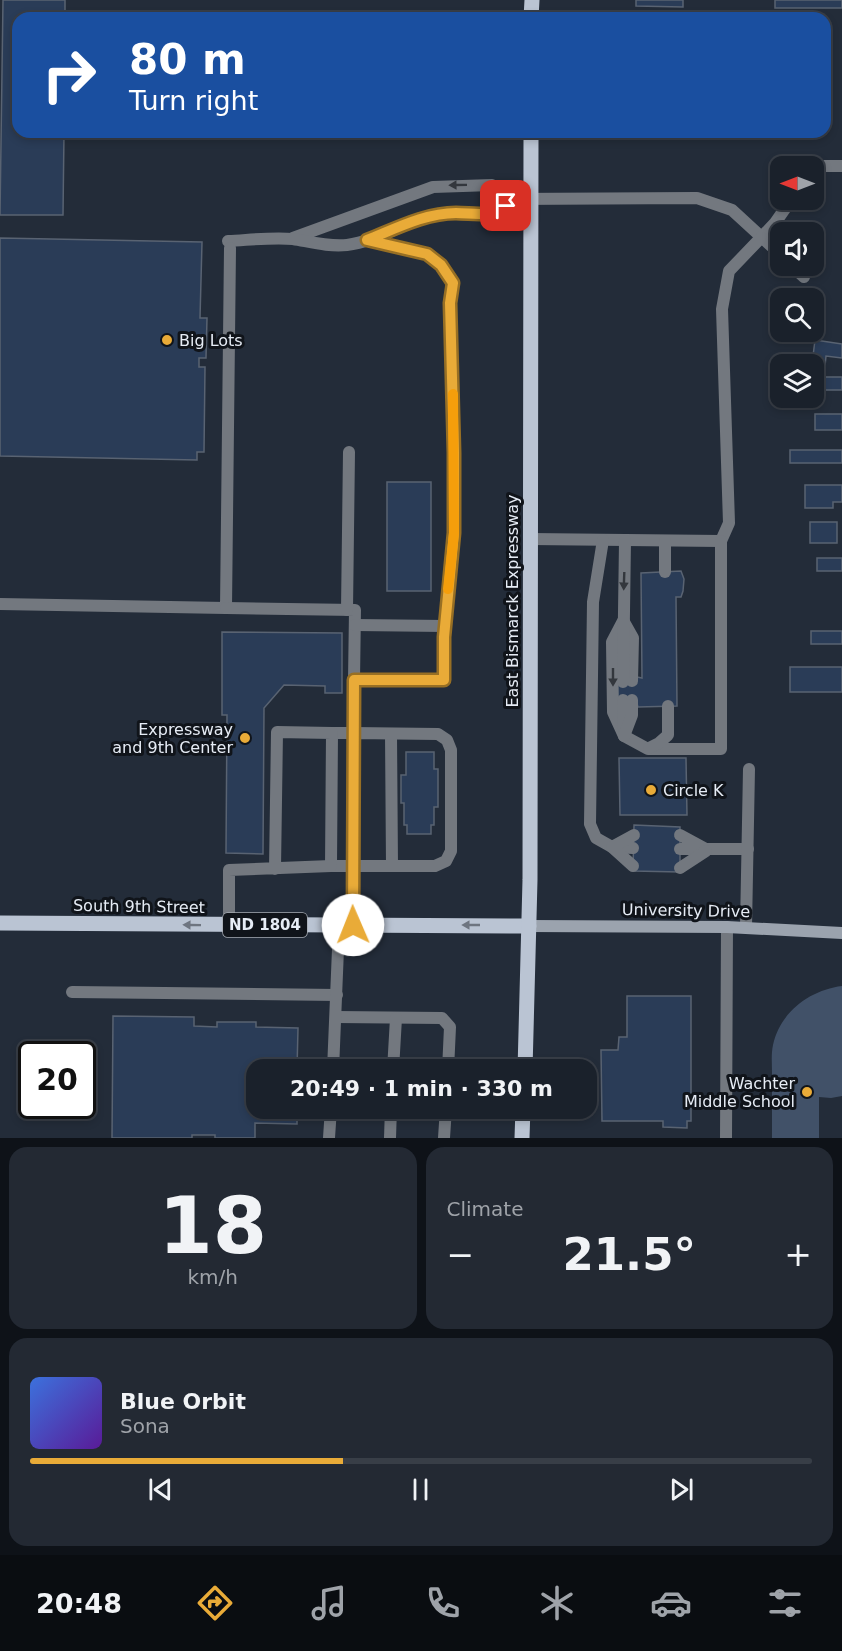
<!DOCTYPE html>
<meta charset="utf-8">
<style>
:root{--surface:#1a212b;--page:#232933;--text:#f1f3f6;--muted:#9fa3a9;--line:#383e47;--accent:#e9ab38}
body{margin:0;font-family:"DejaVu Sans",sans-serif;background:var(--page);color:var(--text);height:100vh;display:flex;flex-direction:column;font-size:22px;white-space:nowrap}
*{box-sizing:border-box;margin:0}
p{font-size:20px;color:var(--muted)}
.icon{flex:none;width:33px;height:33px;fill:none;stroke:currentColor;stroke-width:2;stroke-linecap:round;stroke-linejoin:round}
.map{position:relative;height:1138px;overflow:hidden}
.panel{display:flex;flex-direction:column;gap:9px;padding:9px;background:#0e1218;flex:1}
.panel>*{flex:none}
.banner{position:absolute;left:12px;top:12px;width:819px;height:126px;border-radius:18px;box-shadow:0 3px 9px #0003,0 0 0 2px var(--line);background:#1a4fa0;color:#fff;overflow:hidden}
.needle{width:39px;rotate:270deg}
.fabs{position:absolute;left:770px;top:156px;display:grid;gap:12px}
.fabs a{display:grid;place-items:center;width:54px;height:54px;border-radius:12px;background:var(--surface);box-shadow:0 3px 9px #0003,0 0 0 2px var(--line);font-size:30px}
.speed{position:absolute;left:18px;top:1041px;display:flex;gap:12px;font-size:30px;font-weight:700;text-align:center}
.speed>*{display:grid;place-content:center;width:78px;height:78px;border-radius:50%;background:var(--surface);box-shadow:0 3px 9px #0003,0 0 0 2px var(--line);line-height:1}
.speed .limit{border:3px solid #111;border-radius:9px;background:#fff;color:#111}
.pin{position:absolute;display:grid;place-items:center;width:51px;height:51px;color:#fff;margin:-26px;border-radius:12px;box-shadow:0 3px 9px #0006}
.me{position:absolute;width:66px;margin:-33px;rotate:359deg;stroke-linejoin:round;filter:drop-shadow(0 0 4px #0008)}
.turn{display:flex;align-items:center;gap:21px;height:126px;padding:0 18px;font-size:27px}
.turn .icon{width:78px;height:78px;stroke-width:2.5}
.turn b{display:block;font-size:42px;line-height:51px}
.big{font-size:45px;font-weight:600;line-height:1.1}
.panel .tile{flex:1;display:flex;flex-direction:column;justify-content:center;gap:9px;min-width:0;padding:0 21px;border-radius:18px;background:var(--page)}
.panel .dial{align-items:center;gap:0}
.dial b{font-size:78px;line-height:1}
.song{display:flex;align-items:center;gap:18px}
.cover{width:72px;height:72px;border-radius:9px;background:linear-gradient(135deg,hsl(220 70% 55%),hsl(270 70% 35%))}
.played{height:6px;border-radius:3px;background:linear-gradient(90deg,var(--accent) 40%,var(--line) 40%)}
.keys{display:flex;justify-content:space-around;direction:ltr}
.heat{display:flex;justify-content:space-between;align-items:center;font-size:33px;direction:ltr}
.panel .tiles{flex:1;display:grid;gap:9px;grid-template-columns:1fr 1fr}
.tile:last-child{grid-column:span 2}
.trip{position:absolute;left:246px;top:1059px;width:351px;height:60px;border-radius:18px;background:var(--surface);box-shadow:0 3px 9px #0003,0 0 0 2px var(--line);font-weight:600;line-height:60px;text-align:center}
.tab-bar{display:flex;height:96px;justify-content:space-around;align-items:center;background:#0a0d11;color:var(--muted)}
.tab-bar .icon{width:42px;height:42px}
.tab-bar .active{color:var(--accent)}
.tab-bar b{font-size:27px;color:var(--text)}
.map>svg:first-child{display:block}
.green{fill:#415168}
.building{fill:#2a3c57;stroke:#596372;stroke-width:1.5}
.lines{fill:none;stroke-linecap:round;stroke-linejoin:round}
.service{stroke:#73787f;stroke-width:12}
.secondary{stroke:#9ba3ae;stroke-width:12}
.primary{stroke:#bac4d3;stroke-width:15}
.oneway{fill:#33373d}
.oneway2{fill:#6e7580}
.route-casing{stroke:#976f24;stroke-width:15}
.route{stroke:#e9ab38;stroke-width:10}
.slow{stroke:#f59e0b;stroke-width:10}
.poi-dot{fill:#e9ab38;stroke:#10141a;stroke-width:2}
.labels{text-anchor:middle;stroke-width:6;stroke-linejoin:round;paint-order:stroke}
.shield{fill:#10141a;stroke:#a6abb3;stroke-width:1.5}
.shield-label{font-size:15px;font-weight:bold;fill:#e6ecf5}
.poi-label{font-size:16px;fill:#e6ecf5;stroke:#10141a;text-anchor:start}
.street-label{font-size:16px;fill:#e6ecf5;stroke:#10141a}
</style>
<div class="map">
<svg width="842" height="1138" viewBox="0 0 842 1138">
<rect width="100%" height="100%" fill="#232c39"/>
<!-- green -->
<path class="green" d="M842,986V1096L831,1098L819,1097V1138H772C772,1116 772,1095 772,1073C772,1064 771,1054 773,1045C780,1012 810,990 842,986Z"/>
<!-- building -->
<g class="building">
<polygon points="3,0 65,0 65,18 18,18 18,132 64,132 63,215 0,215"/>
<polygon points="636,0 683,0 683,7 636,6"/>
<rect x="775" y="0" width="67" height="8"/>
<polygon points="0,238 202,242 200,318 207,318 206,358 199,358 199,367 205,367 204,452 197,452 197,460 0,456"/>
<polygon points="815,340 842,344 842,358 826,356 825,366 812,364"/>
<rect x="813" y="377" width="29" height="13"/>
<rect x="815" y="414" width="27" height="16"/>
<rect x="790" y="450" width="52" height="13"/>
<rect x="387" y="482" width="44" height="109"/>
<polygon points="805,485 842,485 842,502 833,502 833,508 805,508"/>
<rect x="810" y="522" width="27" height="21"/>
<rect x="817" y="558" width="25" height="13"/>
<polygon points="681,571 684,579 683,591 681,597 676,597 677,706 638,707 636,700 617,700 616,682 637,677 642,678 641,573"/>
<rect x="811" y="631" width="31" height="13"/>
<polygon points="222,632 342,633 342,693 325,693 325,686 284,685 264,708 263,854 226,853 227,715 222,715"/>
<rect x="790" y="667" width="52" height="25"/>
<polygon points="406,752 434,752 434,769 438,769 438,807 434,807 434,825 431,825 431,834 407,834 407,825 404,825 404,803 401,803 401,775 406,775"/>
<polygon points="619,758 686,758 687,815 620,815"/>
<polygon points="634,825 680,827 680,872 633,871"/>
<polygon points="627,996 691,996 691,1121 687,1121 687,1128 663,1127 663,1121 602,1121 601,1050 618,1050 619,1037 627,1037"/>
<polygon points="113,1016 194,1017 194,1026 217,1027 217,1022 256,1022 256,1027 298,1028 297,1070 256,1070 256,1108 297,1108 297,1124 255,1123 255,1138 215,1138 215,1135 192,1135 192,1138 112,1138"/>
</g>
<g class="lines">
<!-- service -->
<g class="service">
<polyline points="813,169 824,166 842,166"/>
<polyline points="510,199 697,198 732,210 780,254"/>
<polyline points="293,238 433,187 492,185 506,192 510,199"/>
<path d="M228,241C249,240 272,237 293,239C311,242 329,247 347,245C379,241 407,220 438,215C465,210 492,224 510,199"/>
<polyline points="792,266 804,277"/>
<polyline points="530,539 721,541 729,523 722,309 729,271 775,223 791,200"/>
<polyline points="603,540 593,602 590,824 596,838 612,847 633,848"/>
<polyline points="665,541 665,572"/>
<polyline points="0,604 226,608 230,248"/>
<polyline points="226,608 355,610 354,680"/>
<polyline points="347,610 349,452"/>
<polyline points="623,621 612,642 613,712 624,736 648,749 721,749 721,541"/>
<polyline points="624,622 633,638 632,681"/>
<polyline points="355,625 445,626"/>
<polyline points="623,682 625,541"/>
<polyline points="623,700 624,729"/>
<polyline points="332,733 353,733 354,680 444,680 444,637 454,533 454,453 450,303 452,283 441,265 427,254 367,240"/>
<polyline points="391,734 392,866"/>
<polyline points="624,736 632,715 632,700"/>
<polyline points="649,748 659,743 668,735 668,706"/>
<polyline points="680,835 704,848"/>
<polyline points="680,849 748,849"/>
<polyline points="331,866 435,866 446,861 451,851 451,750 447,740 438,734 353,733 353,925"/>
<polyline points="633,866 612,847 634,835"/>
<polyline points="680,868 706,851"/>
<polyline points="229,925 229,870 331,866 332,733 277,732 275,869"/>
<polyline points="746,927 749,769"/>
<polyline points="72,992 337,995"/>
<polyline points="336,1017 442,1018 450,1027 448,1070"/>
<polyline points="333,1070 339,925"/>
<polyline points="393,1070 396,1018"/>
<polyline points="329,1138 331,1108"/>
<polyline points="390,1138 391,1108"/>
<polyline points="444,1138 446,1108"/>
<polyline points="726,1138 727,927"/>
</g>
<!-- secondary -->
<polyline class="secondary" points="529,926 727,927 842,933"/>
<!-- primary -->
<g class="primary">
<polyline points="531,18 532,0"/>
<polyline points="0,923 529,926"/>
<polyline points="525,1070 530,880 531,132"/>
<polyline points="522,1138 523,1108"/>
</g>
</g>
<!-- one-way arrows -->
<defs><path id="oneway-solid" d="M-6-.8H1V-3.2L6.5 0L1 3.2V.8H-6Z" transform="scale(1.5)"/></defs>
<g class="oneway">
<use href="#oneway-solid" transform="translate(458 185) rotate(179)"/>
<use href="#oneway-solid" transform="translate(624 581) rotate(92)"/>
<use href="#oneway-solid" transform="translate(613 677) rotate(90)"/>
</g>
<g class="oneway2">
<use href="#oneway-solid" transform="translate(192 925) rotate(-179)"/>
<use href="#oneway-solid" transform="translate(471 925) rotate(-180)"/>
</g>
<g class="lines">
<defs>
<path id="route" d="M353,925L354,680H444V637L454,533V453L450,303L453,283L441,265L427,254L367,240C395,229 425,213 456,213C474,213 490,218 506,206"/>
</defs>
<!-- route casing -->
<use href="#route" class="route-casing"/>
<!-- route -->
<use href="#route" class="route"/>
<!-- slow -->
<polyline class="slow" points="448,589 454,533 453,394"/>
</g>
<!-- markers -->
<g class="poi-dot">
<circle cx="167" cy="340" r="6"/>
<circle cx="245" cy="738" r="6"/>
<circle cx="651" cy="790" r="6"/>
<circle cx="807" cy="1092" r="6"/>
</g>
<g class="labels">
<!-- shield labels -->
<rect class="shield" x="223" y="913" width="84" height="24" rx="4.5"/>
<g class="shield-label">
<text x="265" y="930">ND 1804</text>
</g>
<!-- poi labels -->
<g class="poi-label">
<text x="179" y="346">Big Lots</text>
<text x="233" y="735" text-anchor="end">Expressway<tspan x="233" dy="18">and 9th Center</tspan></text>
<text x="663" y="796">Circle K</text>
<text x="795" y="1089" text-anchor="end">Wachter<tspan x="795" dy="18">Middle School</tspan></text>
</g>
<!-- street labels -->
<g class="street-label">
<text transform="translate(512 601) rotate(-90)" y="6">East Bismarck Expressway</text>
<text transform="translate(139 906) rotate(1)" y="6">South 9th Street</text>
<text transform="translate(686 910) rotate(1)" y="6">University Drive</text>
</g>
</g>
</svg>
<div class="fabs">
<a><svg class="needle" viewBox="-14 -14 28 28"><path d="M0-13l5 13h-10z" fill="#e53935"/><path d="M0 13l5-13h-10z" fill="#9fa3a9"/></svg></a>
<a><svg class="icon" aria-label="sound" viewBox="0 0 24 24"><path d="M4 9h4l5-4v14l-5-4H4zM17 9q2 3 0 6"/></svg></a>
<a><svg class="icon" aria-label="search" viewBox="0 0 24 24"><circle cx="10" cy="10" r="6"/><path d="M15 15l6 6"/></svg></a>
<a><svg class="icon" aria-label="layers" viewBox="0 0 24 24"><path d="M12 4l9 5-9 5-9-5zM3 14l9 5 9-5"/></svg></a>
</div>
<div class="speed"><div class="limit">20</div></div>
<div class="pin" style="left:506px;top:206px;background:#d93025"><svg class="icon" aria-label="arrive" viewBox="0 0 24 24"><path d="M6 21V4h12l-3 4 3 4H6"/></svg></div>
<svg class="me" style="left:353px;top:925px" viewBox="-20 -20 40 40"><circle r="19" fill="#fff"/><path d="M0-13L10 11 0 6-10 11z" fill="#e9ab38"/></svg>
<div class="trip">20:49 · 1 min · 330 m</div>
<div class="banner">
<div class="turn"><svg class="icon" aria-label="right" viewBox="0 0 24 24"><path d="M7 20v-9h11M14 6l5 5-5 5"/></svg><div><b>80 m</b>Turn right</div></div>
</div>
</div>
<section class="panel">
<div class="tiles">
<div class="tile dial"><b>18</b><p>km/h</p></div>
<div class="tile"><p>Climate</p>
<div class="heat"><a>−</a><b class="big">21.5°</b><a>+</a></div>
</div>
<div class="tile">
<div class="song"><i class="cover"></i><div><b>Blue Orbit</b><p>Sona</p></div></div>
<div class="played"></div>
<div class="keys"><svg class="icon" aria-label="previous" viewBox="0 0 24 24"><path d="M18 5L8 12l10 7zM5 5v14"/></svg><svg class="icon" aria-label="pause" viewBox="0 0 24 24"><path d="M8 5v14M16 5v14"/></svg><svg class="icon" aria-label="next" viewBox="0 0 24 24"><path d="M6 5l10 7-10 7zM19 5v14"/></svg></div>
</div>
</div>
</section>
<nav class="tab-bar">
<b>20:48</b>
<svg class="icon active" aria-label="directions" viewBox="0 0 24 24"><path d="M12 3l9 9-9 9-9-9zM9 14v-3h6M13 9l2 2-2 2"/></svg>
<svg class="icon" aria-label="music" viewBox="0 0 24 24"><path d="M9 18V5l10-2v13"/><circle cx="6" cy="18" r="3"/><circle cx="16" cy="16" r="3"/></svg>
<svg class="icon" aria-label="phone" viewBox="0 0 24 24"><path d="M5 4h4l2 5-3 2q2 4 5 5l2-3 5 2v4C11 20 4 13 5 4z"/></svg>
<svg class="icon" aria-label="climate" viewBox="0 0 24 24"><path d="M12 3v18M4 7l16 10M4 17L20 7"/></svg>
<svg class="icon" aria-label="car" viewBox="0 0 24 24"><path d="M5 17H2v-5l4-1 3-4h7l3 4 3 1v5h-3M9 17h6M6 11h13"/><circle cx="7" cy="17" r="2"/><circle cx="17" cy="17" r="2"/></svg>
<svg class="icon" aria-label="filters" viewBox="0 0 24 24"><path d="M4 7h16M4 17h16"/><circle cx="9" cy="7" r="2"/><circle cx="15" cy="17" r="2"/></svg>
</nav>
